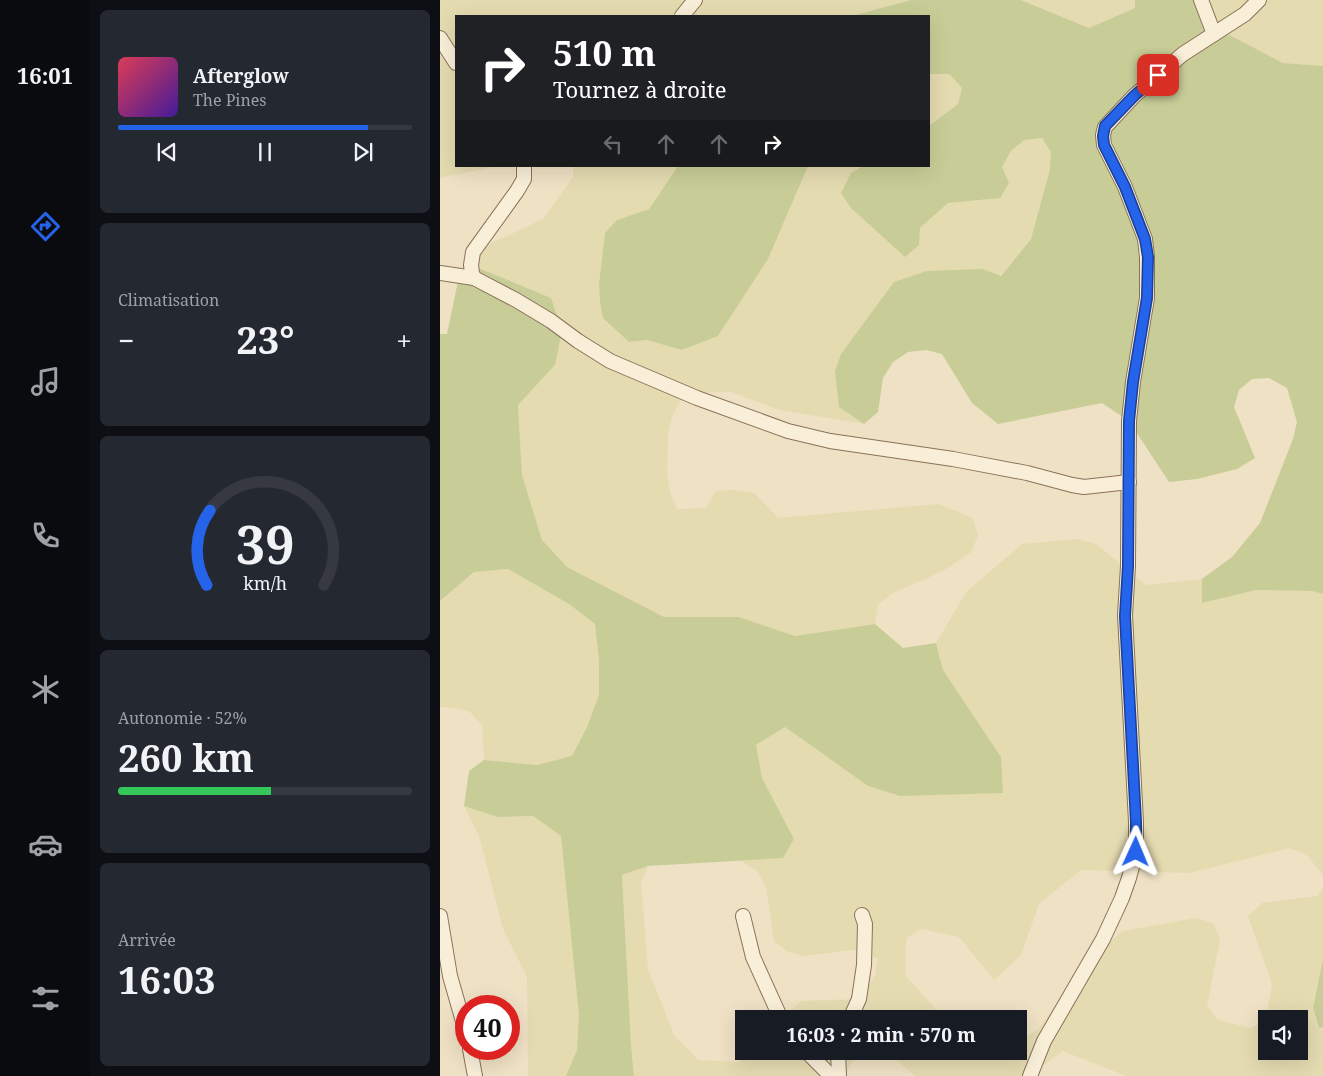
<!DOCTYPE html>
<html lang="fr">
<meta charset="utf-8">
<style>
:root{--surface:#171b24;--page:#242831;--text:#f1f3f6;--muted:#9ea1a6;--line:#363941;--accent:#2563eb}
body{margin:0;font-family:"Noto Serif",serif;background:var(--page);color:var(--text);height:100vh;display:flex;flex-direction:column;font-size:19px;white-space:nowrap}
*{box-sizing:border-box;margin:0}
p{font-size:16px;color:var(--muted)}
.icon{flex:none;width:28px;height:28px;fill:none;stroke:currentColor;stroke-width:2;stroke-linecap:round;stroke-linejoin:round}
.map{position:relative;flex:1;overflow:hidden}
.side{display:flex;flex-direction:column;gap:10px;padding:10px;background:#0d0f14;width:350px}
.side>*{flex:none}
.top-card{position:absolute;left:15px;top:15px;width:475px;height:152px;border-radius:0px;box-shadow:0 5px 20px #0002;background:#202124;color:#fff;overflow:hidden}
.tools{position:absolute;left:818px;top:1010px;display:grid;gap:10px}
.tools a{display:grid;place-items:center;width:50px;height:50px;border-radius:0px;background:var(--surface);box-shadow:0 5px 20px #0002;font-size:25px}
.speed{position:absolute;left:15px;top:995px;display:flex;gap:10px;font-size:25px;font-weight:700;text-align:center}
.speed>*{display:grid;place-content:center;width:65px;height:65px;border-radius:50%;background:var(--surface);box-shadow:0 5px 20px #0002;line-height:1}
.speed .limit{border:8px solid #d22;background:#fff;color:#111}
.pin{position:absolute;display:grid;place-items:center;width:42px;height:42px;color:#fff;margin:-21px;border-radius:10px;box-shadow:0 2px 8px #0006}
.me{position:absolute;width:55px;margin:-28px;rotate:1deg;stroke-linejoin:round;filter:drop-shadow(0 0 4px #0008)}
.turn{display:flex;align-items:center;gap:18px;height:105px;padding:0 15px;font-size:22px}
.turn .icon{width:65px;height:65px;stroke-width:2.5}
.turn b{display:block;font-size:35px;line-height:42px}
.lanes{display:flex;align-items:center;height:48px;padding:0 15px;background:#0003;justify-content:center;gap:25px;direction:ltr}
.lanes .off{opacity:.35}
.big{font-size:38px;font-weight:700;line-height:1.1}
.side .widget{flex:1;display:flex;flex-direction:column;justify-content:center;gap:8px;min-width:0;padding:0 18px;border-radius:8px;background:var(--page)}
.side .dial{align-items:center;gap:0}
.dial svg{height:130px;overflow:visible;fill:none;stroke:var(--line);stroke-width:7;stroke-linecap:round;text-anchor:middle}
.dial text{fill:var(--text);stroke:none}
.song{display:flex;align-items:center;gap:15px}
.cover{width:60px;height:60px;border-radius:8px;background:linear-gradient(135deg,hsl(350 70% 55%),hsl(260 70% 35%))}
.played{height:5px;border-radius:2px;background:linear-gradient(90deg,var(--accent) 85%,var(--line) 85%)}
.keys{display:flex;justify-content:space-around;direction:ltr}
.heat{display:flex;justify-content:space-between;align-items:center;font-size:28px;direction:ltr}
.charge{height:8px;border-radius:4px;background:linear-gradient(90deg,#34c759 52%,var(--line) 0)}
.trip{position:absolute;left:295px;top:1010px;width:292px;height:50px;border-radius:0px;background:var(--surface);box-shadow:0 5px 20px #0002;font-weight:700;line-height:50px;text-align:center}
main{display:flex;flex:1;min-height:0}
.tab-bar{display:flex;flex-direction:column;width:90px;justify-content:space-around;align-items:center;background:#090b0e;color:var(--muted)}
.tab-bar .icon{width:35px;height:35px}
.tab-bar .current{color:var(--accent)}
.tab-bar b{font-size:22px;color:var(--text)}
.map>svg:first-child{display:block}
.farmland{fill:#e5dbb1;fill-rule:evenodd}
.green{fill:#c8cd97}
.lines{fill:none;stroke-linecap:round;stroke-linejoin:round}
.minor-casing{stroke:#8a725a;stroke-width:16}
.minor{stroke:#f9eed7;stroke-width:14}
.route-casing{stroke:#184099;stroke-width:12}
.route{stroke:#2563eb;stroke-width:9}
</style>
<main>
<nav class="tab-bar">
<b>16:01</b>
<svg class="icon current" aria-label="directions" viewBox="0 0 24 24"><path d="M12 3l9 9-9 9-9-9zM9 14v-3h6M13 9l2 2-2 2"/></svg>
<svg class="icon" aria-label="music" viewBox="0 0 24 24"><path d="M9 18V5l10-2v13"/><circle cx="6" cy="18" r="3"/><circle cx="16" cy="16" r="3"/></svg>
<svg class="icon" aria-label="phone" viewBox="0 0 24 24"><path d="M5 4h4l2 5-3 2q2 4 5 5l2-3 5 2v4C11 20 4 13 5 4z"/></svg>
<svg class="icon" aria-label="climate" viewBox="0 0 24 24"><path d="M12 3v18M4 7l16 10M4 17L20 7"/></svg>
<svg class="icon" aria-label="car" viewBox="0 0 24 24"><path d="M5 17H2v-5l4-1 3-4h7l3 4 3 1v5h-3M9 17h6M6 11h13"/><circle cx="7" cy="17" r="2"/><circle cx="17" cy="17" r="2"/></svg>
<svg class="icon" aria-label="filters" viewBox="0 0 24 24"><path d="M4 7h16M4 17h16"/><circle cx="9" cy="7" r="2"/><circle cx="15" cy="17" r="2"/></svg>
</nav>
<section class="side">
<div class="widget">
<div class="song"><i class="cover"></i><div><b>Afterglow</b><p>The Pines</p></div></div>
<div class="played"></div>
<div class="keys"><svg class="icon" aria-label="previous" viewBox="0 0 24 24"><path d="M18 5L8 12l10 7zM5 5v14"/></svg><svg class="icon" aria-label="pause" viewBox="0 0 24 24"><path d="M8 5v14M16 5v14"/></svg><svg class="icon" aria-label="next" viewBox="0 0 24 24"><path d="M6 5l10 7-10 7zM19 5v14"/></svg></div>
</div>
<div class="widget"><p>Climatisation</p>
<div class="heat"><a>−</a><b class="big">23°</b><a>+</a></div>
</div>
<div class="widget dial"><svg viewBox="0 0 100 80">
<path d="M14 69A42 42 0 1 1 86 69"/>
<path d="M14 69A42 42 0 0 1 16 23" stroke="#2563eb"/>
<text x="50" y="56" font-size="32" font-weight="700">39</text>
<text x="50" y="72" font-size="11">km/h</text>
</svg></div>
<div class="widget"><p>Autonomie · 52%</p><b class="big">260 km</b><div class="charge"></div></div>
<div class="widget"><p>Arrivée</p><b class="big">16:03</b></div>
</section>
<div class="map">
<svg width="883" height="1076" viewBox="0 0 883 1076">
<rect width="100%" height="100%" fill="#efe1c4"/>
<!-- farmland -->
<g class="farmland">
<polygon points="0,0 471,0 412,16 16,16 16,166 58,166 0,178"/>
<polygon points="581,0 695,0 695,8 649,28"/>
<polygon points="761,0 883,0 883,66 843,63 780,30"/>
<polygon points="489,74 509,74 522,88 518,104 489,126"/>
<polygon points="602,138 611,152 610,169 591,239 560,276 543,269 399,407 424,424 340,410 291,392 255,393 240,401 232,417 228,435 227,473 230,492 237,509 266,508 276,491 295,490 314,493 338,518 499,504 533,518 538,536 531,552 503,571 451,594 438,605 435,624 355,636 299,617 224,617 127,567 102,540 82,475 78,405 115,365 31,265 33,252 103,219 133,177 133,166 238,166 209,209 177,220 165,233 159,284 160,302 189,342 207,340 243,350 278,336 328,259 368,166 423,166 411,173 479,245 480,228 508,203 560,198 562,167 571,151 584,140"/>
<polygon points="637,539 656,544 706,585 762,579 762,603 816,590 873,591 883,594 883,876 868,856 850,848 750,873 641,870 599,904 581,955 554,980 519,937 482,929 466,938 466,976 502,1016 507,1019 343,1019 361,1001 419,999 435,976 438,959 419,949 365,956 348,952 334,941 326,887 317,871 301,861 343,858 354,839 322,778 316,745 345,727 428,786 460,796 563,792 561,757 503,670 496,643 526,592 582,544"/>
<polygon points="68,569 129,604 155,624 159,661 159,695 147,727 132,756 97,765 44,760 42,725 30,712 14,708 0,707 0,601 34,572"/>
<polygon points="24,806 58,817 93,816 121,836 139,1016 137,1050 126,1076 89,1076 88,1072 87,977 63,929 39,836"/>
<path d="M208,866L201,882L208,969L234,1035L258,1060L297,1062L308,1051H579V1039H584L599,1028L650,957L683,931L756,918L773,923L780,939L767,1006L778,1020L811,1028L826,1020L832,984L808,916L822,903L877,896L883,887V959L873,1008L878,1028L883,1027V1076H686L623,1051L588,1076H475L453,1057L417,1055L404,1076H194L191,1045L182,875ZM826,1019H859V1051H826Z"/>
</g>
<!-- green -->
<g class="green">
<polygon points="471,0 581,0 649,28 695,8 695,0 761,0 780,30 843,63 883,66 883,594 872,591 816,590 762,603 762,579 792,557 820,523 853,439 857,422 847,388 829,378 812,379 799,390 794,407 815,458 797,469 757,479 729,482 689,421 662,403 558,424 532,403 502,354 486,350 468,352 453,362 443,378 438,412 424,424 399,407 395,371 401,354 454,282 487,271 543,269 561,276 591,239 610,169 611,152 602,138 584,140 571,151 562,167 569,183 560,198 508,203 480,228 479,245 465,257 411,208 401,193 411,173 423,166 489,166 489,126 518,104 522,88 509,74 489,74 489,16 412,16"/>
<polygon points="238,166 368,166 328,259 278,336 242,350 207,340 189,342 163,318 160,302 159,284 165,233 177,220 209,209"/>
<polygon points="31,265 111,298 122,331 115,365 78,405 82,475 102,540 127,567 224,617 299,617 355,636 435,624 463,648 496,643 503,670 561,757 563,793 460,796 428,786 345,727 316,745 322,778 354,839 343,858 208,866 182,875 191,1045 194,1076 126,1076 137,1050 139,1016 121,836 93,816 58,817 24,806 29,771 44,760 97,765 132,756 147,727 159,695 159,661 155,624 129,604 68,569 34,572 0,601 0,334 7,334 18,281"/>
<polygon points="883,959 883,1027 879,1028 873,1008"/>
</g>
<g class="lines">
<defs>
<g id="minor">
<polyline points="761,0 774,34"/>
<polyline points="242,16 255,0"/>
<polyline points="0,38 16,63"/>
<polyline points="0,273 34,278 76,300 111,321 138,341 170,361 257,398 348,431 390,441 513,459 587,473 632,485 644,487 689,482"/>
<polyline points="34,278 32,273 31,265 33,252 77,191 84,179 84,166"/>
<polyline points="0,916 10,976 26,1032"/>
<polyline points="303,916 313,957 341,1019"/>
<polyline points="410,1019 419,999 424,965 425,924 422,915"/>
<polyline points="30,1049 35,1076"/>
<polyline points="366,1051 391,1076"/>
<polyline points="398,1051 399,1076"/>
<polyline points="590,1076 604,1041 663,939 682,898 689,878 696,852 696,822 685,615 688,566 689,421 693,382 707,298 707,257 705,239 685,187 664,145 663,135 665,127 694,96 743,54 805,14 819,0"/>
</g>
</defs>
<!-- minor casing -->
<use href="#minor" class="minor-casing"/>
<!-- minor -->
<use href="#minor" class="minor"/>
</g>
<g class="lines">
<defs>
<polyline id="route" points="696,852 696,822 685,616 688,566 689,421 693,382 707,298 708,257 705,239 685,187 664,145 663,136 665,126 694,96 718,75"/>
</defs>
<!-- route casing -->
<use href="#route" class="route-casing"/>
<!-- route -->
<use href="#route" class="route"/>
</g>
</svg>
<div class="tools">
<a><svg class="icon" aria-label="sound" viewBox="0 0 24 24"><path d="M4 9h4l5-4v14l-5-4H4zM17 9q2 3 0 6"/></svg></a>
</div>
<div class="speed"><div class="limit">40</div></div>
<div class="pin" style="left:718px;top:75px;background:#d93025"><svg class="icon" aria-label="arrive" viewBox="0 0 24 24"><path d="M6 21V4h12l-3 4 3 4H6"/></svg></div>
<svg class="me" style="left:696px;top:852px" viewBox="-20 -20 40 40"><path d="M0-17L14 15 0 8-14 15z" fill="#2563eb" stroke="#fff" stroke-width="4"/></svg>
<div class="trip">16:03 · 2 min · 570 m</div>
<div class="top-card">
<div class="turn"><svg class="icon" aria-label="right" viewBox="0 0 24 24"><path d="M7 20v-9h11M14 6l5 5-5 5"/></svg><div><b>510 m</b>Tournez à droite</div></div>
<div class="lanes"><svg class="icon off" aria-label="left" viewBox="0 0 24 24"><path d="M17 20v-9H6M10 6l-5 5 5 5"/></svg><svg class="icon off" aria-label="ahead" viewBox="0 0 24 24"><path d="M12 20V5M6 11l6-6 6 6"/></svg><svg class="icon off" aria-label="ahead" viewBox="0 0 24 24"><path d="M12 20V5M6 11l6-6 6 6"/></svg><svg class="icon" aria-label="right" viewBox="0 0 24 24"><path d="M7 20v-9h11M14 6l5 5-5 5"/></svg></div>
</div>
</div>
</main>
